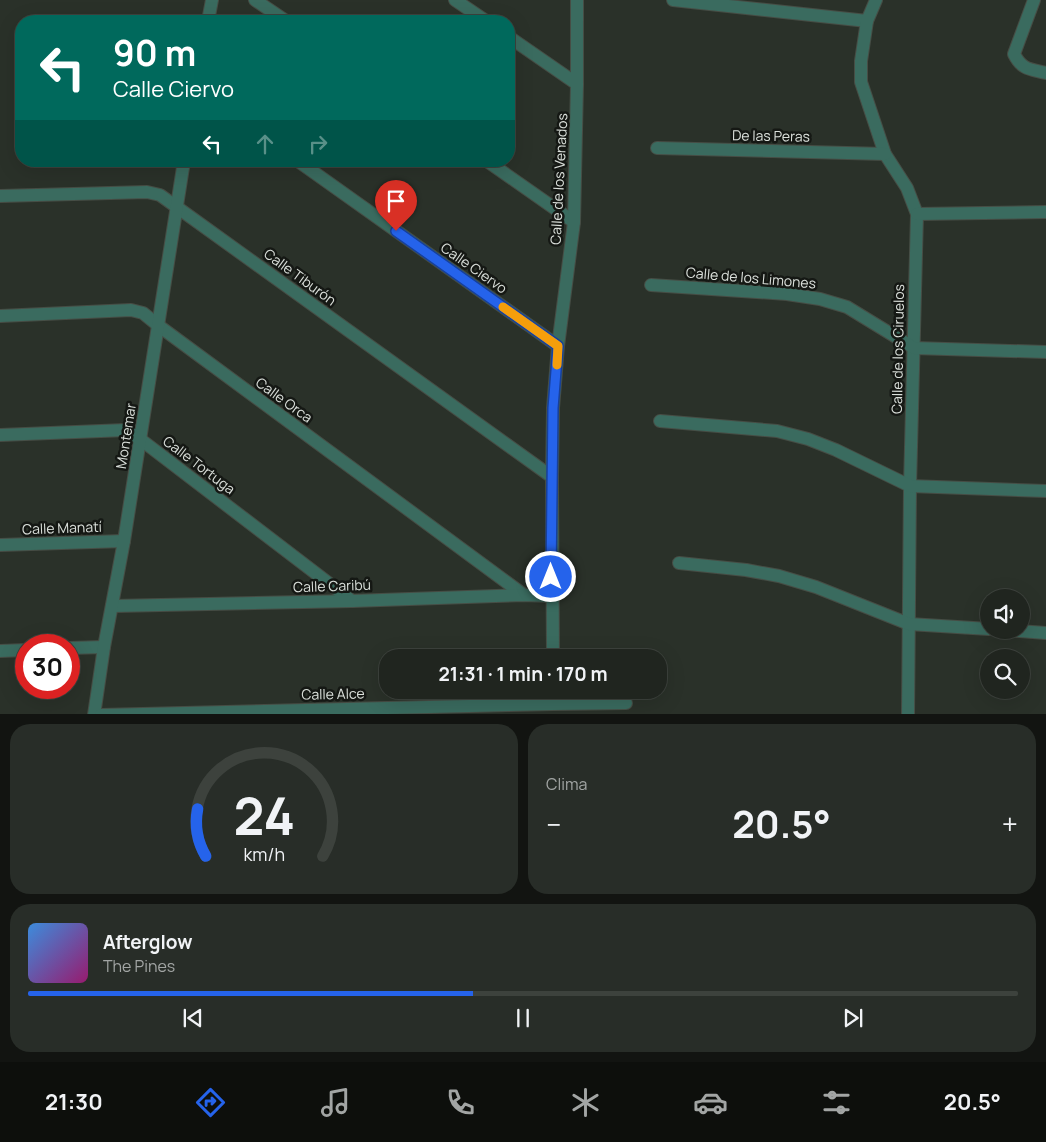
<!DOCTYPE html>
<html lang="es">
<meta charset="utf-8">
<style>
:root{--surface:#20251f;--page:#282d28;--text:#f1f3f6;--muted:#a2a5a4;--line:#3d423d;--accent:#2563eb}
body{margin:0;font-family:Manrope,sans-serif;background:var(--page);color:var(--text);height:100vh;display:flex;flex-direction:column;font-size:19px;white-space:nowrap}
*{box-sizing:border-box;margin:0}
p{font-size:16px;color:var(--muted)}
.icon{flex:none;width:28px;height:28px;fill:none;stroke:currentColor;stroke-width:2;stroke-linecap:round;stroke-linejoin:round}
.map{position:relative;height:714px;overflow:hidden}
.sheet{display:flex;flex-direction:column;gap:10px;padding:10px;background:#121411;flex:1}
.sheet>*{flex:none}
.banner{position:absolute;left:15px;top:15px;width:500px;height:152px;border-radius:20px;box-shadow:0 5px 20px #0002,0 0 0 1px var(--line);background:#00695c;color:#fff;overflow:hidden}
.buttons{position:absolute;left:980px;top:589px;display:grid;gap:10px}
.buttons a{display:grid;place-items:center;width:50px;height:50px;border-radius:50%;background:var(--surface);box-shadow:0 5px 20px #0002,0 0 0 1px var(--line);font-size:25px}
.speed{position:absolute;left:15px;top:634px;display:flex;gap:10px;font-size:25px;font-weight:700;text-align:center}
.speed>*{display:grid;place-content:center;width:65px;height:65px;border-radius:50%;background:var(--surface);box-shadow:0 5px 20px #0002,0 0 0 1px var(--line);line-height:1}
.speed .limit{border:8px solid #d22;background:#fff;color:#111}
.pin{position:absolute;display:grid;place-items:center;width:42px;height:42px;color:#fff;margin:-51px -21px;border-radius:50% 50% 50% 0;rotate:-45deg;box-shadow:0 0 5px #0007}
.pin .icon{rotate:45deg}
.me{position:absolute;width:55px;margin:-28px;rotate:0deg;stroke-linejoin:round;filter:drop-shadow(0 0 4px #0008)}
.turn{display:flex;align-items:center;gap:18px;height:105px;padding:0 15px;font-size:22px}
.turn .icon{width:65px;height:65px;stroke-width:2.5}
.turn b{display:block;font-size:35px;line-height:42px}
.lanes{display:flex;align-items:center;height:48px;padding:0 15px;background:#0003;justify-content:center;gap:25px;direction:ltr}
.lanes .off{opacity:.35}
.big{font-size:38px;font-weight:700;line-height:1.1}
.sheet .widget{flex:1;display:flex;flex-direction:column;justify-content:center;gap:8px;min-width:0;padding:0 18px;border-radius:20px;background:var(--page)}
.sheet .dial{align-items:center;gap:0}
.dial svg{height:130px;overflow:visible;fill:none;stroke:var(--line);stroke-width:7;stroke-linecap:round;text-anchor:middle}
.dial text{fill:var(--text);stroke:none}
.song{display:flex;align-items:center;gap:15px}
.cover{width:60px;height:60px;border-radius:8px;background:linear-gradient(135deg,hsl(210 70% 55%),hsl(320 70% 35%))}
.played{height:5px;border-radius:2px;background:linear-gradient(90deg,var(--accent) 45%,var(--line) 45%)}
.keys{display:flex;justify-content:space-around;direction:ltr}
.heat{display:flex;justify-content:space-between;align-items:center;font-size:28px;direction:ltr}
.sheet .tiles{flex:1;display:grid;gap:10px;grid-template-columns:1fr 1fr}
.widget:last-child{grid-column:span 2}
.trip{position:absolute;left:379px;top:649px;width:288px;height:50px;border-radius:20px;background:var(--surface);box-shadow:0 5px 20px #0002,0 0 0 1px var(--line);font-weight:700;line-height:50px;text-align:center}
.tabs{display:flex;height:80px;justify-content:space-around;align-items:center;background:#0d0f0c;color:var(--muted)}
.tabs .icon{width:35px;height:35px}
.tabs .active{color:var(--accent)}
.tabs b{font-size:22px;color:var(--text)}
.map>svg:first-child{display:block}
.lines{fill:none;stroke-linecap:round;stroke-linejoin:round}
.minor-casing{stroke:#464d45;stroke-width:14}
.minor{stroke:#3a6b5f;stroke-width:12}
.route-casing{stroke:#184099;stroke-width:12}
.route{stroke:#2563eb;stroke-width:9}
.slow{stroke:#f59e0b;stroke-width:9}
.labels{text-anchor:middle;stroke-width:5;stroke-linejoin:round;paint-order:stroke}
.street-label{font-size:14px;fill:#dbe0db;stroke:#151814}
</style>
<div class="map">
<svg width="1046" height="715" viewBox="0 0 1046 715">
<rect width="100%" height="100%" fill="#2a3129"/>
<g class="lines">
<defs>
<g id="minor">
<polyline points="255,0 286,21"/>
<polyline points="455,0 486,21"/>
<polyline points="673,0 867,21"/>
<polyline points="876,0 867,21 861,61 861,82 885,154 907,188 917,214 910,486 908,715"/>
<path d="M1034,0L1014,54C1022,70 1030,69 1046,73"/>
<polyline points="208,21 212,0"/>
<polyline points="509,37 577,84"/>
<polyline points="657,148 885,154"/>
<polyline points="298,161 558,346"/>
<polyline points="487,161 574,222"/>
<polyline points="0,196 147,192 160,195 552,477"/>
<polyline points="917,214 1046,212"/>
<polyline points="651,285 787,294 820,299 847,307 914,348 1046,352"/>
<polyline points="0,316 131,310 143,313 159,326 524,595"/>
<polyline points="660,421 777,431 808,439 836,450 910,486 1046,491"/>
<polyline points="0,435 126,430 140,439 352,601"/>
<polyline points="0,545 124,541"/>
<polyline points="679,563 746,570 779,576 816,587 909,624 989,629"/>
<polyline points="113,606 352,601 524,595 551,596"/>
<polyline points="1005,630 1046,633"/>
<polyline points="69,648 104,647"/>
<polyline points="0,651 26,650"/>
<polyline points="553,658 552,477 553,408 558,346 574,222 577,84 577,0"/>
<polyline points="553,690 553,704"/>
<polyline points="94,715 104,647 124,541 184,161"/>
<polyline points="101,715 553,704 626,703"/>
</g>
</defs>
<!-- minor casing -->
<use href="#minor" class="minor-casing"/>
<!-- minor -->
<use href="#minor" class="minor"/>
</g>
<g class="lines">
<defs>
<polyline id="route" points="396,231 558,346 553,408 551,577"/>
</defs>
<!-- route casing -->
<use href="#route" class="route-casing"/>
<!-- route -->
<use href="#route" class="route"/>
<!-- slow -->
<polyline class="slow" points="503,307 558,346 557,365"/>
</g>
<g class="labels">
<!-- street labels -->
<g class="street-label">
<text transform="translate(771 136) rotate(1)" y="5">De las Peras</text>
<text transform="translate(559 179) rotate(-87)" y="5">Calle de los Venados</text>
<text transform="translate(474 268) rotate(35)" y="5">Calle Ciervo</text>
<text transform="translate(300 277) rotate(36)" y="5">Calle Tiburón</text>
<text transform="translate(751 278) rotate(5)" y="5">Calle de los Limones</text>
<text transform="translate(898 349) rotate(-89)" y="5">Calle de los Ciruelos</text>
<text transform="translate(284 400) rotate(36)" y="5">Calle Orca</text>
<text transform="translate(126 436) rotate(-81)" y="5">Montemar</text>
<text transform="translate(199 465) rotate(37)" y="5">Calle Tortuga</text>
<text transform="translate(62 528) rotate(-2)" y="5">Calle Manatí</text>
<text transform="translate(332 586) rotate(-2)" y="5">Calle Caribú</text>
<text transform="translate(333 694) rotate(-1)" y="5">Calle Alce</text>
</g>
</g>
</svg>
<div class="buttons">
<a><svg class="icon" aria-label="sound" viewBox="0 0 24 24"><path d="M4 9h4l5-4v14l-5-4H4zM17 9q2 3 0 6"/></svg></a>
<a><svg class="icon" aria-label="search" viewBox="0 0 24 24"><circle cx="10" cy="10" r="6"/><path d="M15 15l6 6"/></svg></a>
</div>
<div class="speed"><div class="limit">30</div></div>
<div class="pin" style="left:396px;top:231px;background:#d93025"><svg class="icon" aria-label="arrive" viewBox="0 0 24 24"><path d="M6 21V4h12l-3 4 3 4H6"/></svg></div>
<svg class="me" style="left:551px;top:577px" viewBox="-20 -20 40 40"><circle r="17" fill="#2563eb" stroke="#fff" stroke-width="3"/><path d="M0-11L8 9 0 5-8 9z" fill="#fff"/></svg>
<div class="trip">21:31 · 1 min · 170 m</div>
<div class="banner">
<div class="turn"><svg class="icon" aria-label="left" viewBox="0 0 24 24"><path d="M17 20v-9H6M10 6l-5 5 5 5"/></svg><div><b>90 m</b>Calle Ciervo</div></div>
<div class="lanes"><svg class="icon" aria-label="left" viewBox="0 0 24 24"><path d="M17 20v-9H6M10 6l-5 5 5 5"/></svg><svg class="icon off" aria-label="ahead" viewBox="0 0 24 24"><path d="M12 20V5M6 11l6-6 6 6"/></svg><svg class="icon off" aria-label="right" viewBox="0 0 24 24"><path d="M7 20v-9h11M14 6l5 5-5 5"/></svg></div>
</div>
</div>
<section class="sheet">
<div class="tiles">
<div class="widget dial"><svg viewBox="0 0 100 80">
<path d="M14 69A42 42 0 1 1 86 69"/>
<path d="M14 69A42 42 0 0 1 9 40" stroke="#2563eb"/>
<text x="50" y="56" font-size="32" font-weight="700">24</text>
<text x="50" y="72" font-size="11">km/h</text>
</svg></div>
<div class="widget"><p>Clima</p>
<div class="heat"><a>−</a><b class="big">20.5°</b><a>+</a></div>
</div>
<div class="widget">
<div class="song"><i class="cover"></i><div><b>Afterglow</b><p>The Pines</p></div></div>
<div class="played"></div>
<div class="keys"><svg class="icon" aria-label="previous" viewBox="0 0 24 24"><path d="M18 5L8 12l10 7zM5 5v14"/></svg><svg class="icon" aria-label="pause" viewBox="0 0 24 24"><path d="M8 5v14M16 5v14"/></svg><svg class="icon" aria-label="next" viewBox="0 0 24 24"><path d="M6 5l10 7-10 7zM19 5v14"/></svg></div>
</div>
</div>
</section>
<nav class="tabs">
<b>21:30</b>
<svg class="icon active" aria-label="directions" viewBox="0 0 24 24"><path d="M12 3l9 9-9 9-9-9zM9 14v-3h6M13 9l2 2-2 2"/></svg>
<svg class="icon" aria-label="music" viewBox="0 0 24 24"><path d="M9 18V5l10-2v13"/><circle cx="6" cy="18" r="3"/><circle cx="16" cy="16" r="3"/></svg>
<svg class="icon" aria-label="phone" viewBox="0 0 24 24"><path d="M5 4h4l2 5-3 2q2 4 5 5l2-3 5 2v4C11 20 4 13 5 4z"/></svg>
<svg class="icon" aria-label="climate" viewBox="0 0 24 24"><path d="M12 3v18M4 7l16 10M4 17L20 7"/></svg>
<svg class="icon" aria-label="car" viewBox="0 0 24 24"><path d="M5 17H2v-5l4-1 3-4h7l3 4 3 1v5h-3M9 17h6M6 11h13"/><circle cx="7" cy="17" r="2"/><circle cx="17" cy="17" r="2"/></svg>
<svg class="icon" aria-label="filters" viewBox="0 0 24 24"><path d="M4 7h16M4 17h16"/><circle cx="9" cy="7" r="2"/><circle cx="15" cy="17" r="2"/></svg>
<b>20.5°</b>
</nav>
